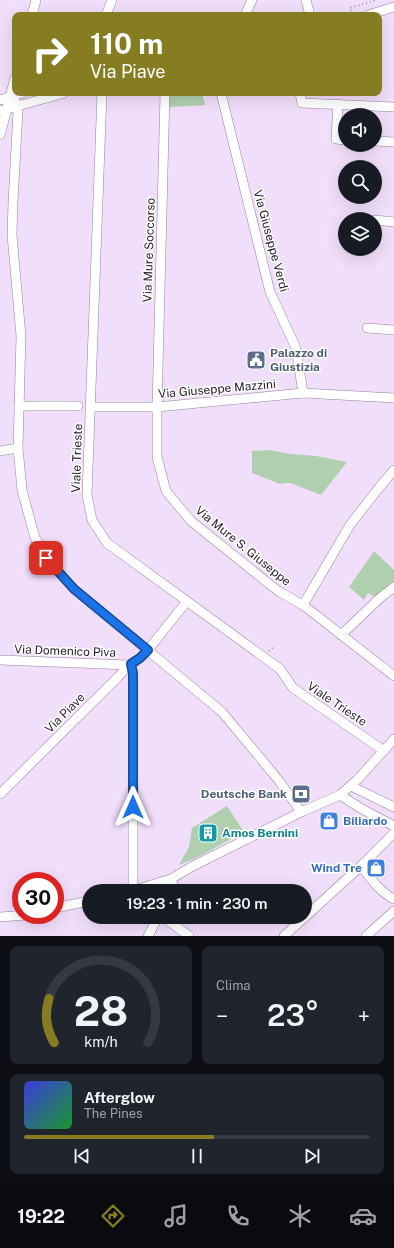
<!DOCTYPE html>
<html lang="it">
<meta charset="utf-8">
<style>
:root{--surface:#171b24;--page:#20242c;--text:#f1f3f6;--muted:#9ea1a6;--line:#363941;--accent:#867d23}
body{margin:0;font-family:"Public Sans",sans-serif;background:var(--page);color:var(--text);height:100vh;display:flex;flex-direction:column;font-size:15px;white-space:nowrap}
*{box-sizing:border-box;margin:0}
p{font-size:13px;color:var(--muted)}
.icon{flex:none;width:22px;height:22px;fill:none;stroke:currentColor;stroke-width:2;stroke-linecap:round;stroke-linejoin:round}
.map{position:relative;height:936px;overflow:hidden}
.side{display:flex;flex-direction:column;gap:10px;padding:10px;background:#0d0f14;flex:1}
.side>*{flex:none}
.banner{position:absolute;left:12px;top:12px;width:370px;height:84px;border-radius:8px;box-shadow:0 4px 16px #0002;background:#867d23;color:#fff;overflow:hidden}
.controls{position:absolute;left:338px;top:108px;display:grid;gap:8px}
.controls a{display:grid;place-items:center;width:44px;height:44px;border-radius:50%;background:var(--surface);box-shadow:0 4px 16px #0002;font-size:20px}
.speed{position:absolute;left:12px;top:872px;display:flex;gap:8px;font-size:20px;font-weight:700;text-align:center}
.speed>*{display:grid;place-content:center;width:52px;height:52px;border-radius:50%;background:var(--surface);box-shadow:0 4px 16px #0002;line-height:1}
.speed .limit{border:6px solid #d22;background:#fff;color:#111}
.pin{position:absolute;display:grid;place-items:center;width:34px;height:34px;color:#fff;margin:-17px;border-radius:8px;box-shadow:0 2px 6px #0006}
.me{position:absolute;width:44px;margin:-22px;rotate:0deg;stroke-linejoin:round;filter:drop-shadow(0 0 3px #0008)}
.turn{display:flex;align-items:center;gap:14px;height:84px;padding:0 12px;font-size:18px}
.turn .icon{width:52px;height:52px;stroke-width:2.5}
.turn b{display:block;font-size:28px;line-height:34px}
.big{font-size:30px;font-weight:600;line-height:1.1}
.side .widget{flex:1;display:flex;flex-direction:column;justify-content:center;gap:6px;min-width:0;padding:0 14px;border-radius:8px;background:var(--page)}
.side .dial{align-items:center;gap:0}
.dial svg{height:104px;overflow:visible;fill:none;stroke:var(--line);stroke-width:7;stroke-linecap:round;text-anchor:middle}
.dial text{fill:var(--text);stroke:none}
.song{display:flex;align-items:center;gap:12px}
.cover{width:48px;height:48px;border-radius:6px;background:linear-gradient(135deg,hsl(240 70% 55%),hsl(130 70% 35%))}
.played{height:4px;border-radius:2px;background:linear-gradient(90deg,var(--accent) 55%,var(--line) 55%)}
.keys{display:flex;justify-content:space-around;direction:ltr}
.heat{display:flex;justify-content:space-between;align-items:center;font-size:22px;direction:ltr}
.side .tiles{flex:1;display:grid;gap:10px;grid-template-columns:1fr 1fr}
.widget:last-child{grid-column:span 2}
.trip{position:absolute;left:82px;top:884px;width:230px;height:40px;border-radius:20px;background:var(--surface);box-shadow:0 4px 16px #0002;font-weight:600;line-height:40px;text-align:center}
.tab-bar{display:flex;height:64px;justify-content:space-around;align-items:center;background:#090b0e;color:var(--muted)}
.tab-bar .icon{width:28px;height:28px}
.tab-bar .selected{color:var(--accent)}
.tab-bar b{font-size:18px;color:var(--text)}
.map>svg:first-child{display:block}
.green{fill:#afcfae}
.lines{fill:none;stroke-linecap:round;stroke-linejoin:round}
.minor-casing{stroke:#93829c;stroke-width:10}
.path{stroke:#908397;stroke-width:1.5;stroke-dasharray:1 3;stroke-linecap:butt}
.minor{stroke:#fff;stroke-width:9}
.route-casing{stroke:#114b97;stroke-width:10}
.route{stroke:#1a73e8;stroke-width:7}
.labels{text-anchor:middle;stroke-width:3;stroke-linejoin:round;paint-order:stroke}
.street-label{font-size:12px;fill:#29222c;stroke:#fff}
.service-label{font-size:12px;font-weight:bold;fill:#4e5e75;stroke:#fff;text-anchor:start}
.shop-label{font-size:12px;font-weight:bold;fill:#366cbe;stroke:#fff;text-anchor:start}
.culture-label{font-size:12px;font-weight:bold;fill:#0d838f;stroke:#fff;text-anchor:start}
</style>
<div class="map">
<svg width="394" height="936" viewBox="0 0 394 936">
<rect width="100%" height="100%" fill="#f1defb"/>
<!-- green -->
<g class="green">
<polygon points="169,93 202,93 205,105 169,107"/>
<polygon points="269,450 290,454 316,456 347,462 321,495 291,483 285,483 280,484 252,473 252,451"/>
<polygon points="374,551 394,570 394,581 375,597 368,593 364,600 349,587"/>
<polygon points="227,806 244,832 200,856 179,865 189,847 192,828"/>
</g>
<g class="lines">
<defs>
<g id="minor">
<polyline points="306,0 310,15"/>
<polyline points="32,15 36,0"/>
<polyline points="106,15 112,0"/>
<polyline points="245,15 252,0"/>
<polyline points="368,15 394,7"/>
<polyline points="102,93 87,495 92,520 107,543 280,669 293,688 384,751"/>
<polyline points="165,93 157,407 157,457 166,491 191,521 278,591 303,605 394,676"/>
<polyline points="221,93 270,292 296,348 303,393"/>
<polyline points="300,93 302,103 394,107"/>
<path d="M10,97C16,100 17,104 18,111L13,202L12,235L21,336L18,448L22,490L35,538L53,566L74,589L222,712L280,782L301,812"/>
<polyline points="0,100 22,93"/>
<polyline points="338,104 336,139 345,140"/>
<polyline points="0,111 64,93"/>
<polyline points="0,135 15,78"/>
<polyline points="375,141 394,142"/>
<polyline points="375,220 394,222"/>
<polyline points="367,328 394,330"/>
<polyline points="19,406 78,406"/>
<polyline points="90,407 157,407 303,393 394,398"/>
<polyline points="0,451 18,448"/>
<polyline points="303,605 350,525 378,489 394,470"/>
<polyline points="341,635 380,598 394,587"/>
<polyline points="0,660 129,665"/>
<polyline points="131,664 133,674 133,890"/>
<polyline points="351,786 394,807"/>
<polyline points="0,794 118,677 129,665 140,658 148,650 187,601"/>
<polyline points="340,795 362,809 394,826"/>
<path d="M361,866C370,878 381,893 394,899"/>
<polyline points="171,879 173,885 171,891"/>
<polyline points="131,891 171,879 191,867 301,812 340,795 358,779 394,739"/>
<polyline points="55,908 89,901"/>
<polyline points="0,917 26,915"/>
<polyline points="163,917 189,936"/>
<polyline points="148,936 158,917"/>
<polyline points="284,936 361,866 394,833"/>
<polyline points="366,936 394,911"/>
</g>
</defs>
<!-- minor casing -->
<use href="#minor" class="minor-casing"/>
<!-- path -->
<g class="path">
<polyline points="352,15 350,8 376,0"/>
<polyline points="269,651 274,647"/>
<polyline points="91,891 125,884"/>
<polyline points="12,906 21,905"/>
</g>
<!-- minor -->
<use href="#minor" class="minor"/>
</g>
<g class="lines">
<defs>
<polyline id="route" points="46,558 74,589 148,650 140,658 131,664 133,674 133,807"/>
</defs>
<!-- route casing -->
<use href="#route" class="route-casing"/>
<!-- route -->
<use href="#route" class="route"/>
</g>
<!-- icons -->
<defs>
<symbol id="civic-square" viewBox="-11 -11 22 22"><rect x="-9" y="-9" width="18" height="18" rx="4" fill="#5c6f8a" stroke="#fff"/><path d="M-.6-6.5H3V-4.5H.6V-3L4-1V1h2V6H-6V1h2V-1L-.6-3ZM-1.2 2.5V6h2.4V2.5Z" fill="#fff"/></symbol>
<symbol id="bank-square" viewBox="-11 -11 22 22"><rect x="-9" y="-9" width="18" height="18" rx="4" fill="#5c6f8a" stroke="#fff"/><path d="M-6-4H6V4H-6ZM0-2.3a2.3 2.3 0 1 0 0 4.6a2.3 2.3 0 1 0 0-4.6Z" fill="#fff"/></symbol>
<symbol id="shop-square" viewBox="-11 -11 22 22"><rect x="-9" y="-9" width="18" height="18" rx="4" fill="#3f7fe0" stroke="#fff"/><path d="M-5-2.5h2.3a2.7 3.5 0 0 1 5.4 0H5L5.5 6h-11ZM-1.5-2.5h3a1.5 2.3 0 0 0-3 0Z" fill="#fff"/></symbol>
<symbol id="building-square" viewBox="-11 -11 22 22"><rect x="-9" y="-9" width="18" height="18" rx="4" fill="#0f9aa8" stroke="#fff"/><path d="M-4-6H4V6H1V3H-1V6H-4ZM-2.5-4.3h1.7v1.8h-1.7ZM.8-4.3h1.7v1.8H.8ZM-2.5-1h1.7V.8h-1.7ZM.8-1h1.7V.8H.8Z" fill="#fff"/></symbol>
</defs>
<g fill-rule="evenodd">
<use href="#civic-square" x="245" y="349" width="22" height="22"/>
<use href="#bank-square" x="290" y="783" width="22" height="22"/>
<use href="#shop-square" x="318" y="810" width="22" height="22"/>
<use href="#building-square" x="197" y="822" width="22" height="22"/>
<use href="#shop-square" x="365" y="857" width="22" height="22"/>
</g>
<g class="labels">
<!-- street labels -->
<g class="street-label">
<text transform="translate(271 241) rotate(75)" y="4">Via Giuseppe Verdi</text>
<text transform="translate(149 250) rotate(-88)" y="4">Via Mure Soccorso</text>
<text transform="translate(217 389) rotate(-5)" y="4">Via Giuseppe Mazzini</text>
<text transform="translate(77 458) rotate(-88)" y="4">Viale Trieste</text>
<text transform="translate(243 546) rotate(39)" y="4">Via Mure S. Giuseppe</text>
<text transform="translate(65 651) rotate(2)" y="4">Via Domenico Piva</text>
<text transform="translate(337 704) rotate(34)" y="4">Viale Trieste</text>
<text transform="translate(65 713) rotate(-45)" y="4">Via Piave</text>
</g>
<!-- service labels -->
<g class="service-label">
<text x="270" y="357">Palazzo di<tspan x="270" dy="14">Giustizia</tspan></text>
<text x="287" y="798" text-anchor="end">Deutsche Bank</text>
</g>
<!-- shop labels -->
<g class="shop-label">
<text x="343" y="825">Biliardo</text>
<text x="362" y="872" text-anchor="end">Wind Tre</text>
</g>
<!-- culture labels -->
<g class="culture-label">
<text x="222" y="837">Amos Bernini</text>
</g>
</g>
</svg>
<div class="controls">
<a><svg class="icon" aria-label="sound" viewBox="0 0 24 24"><path d="M4 9h4l5-4v14l-5-4H4zM17 9q2 3 0 6"/></svg></a>
<a><svg class="icon" aria-label="search" viewBox="0 0 24 24"><circle cx="10" cy="10" r="6"/><path d="M15 15l6 6"/></svg></a>
<a><svg class="icon" aria-label="layers" viewBox="0 0 24 24"><path d="M12 4l9 5-9 5-9-5zM3 14l9 5 9-5"/></svg></a>
</div>
<div class="speed"><div class="limit">30</div></div>
<div class="pin" style="left:46px;top:558px;background:#d93025"><svg class="icon" aria-label="arrive" viewBox="0 0 24 24"><path d="M6 21V4h12l-3 4 3 4H6"/></svg></div>
<svg class="me" style="left:133px;top:807px" viewBox="-20 -20 40 40"><path d="M0-17L14 15 0 8-14 15z" fill="#1a73e8" stroke="#fff" stroke-width="4"/></svg>
<div class="trip">19:23 · 1 min · 230 m</div>
<div class="banner">
<div class="turn"><svg class="icon" aria-label="right" viewBox="0 0 24 24"><path d="M7 20v-9h11M14 6l5 5-5 5"/></svg><div><b>110 m</b>Via Piave</div></div>
</div>
</div>
<section class="side">
<div class="tiles">
<div class="widget dial"><svg viewBox="0 0 100 80">
<path d="M14 69A42 42 0 1 1 86 69"/>
<path d="M14 69A42 42 0 0 1 10 35" stroke="#867d23"/>
<text x="50" y="56" font-size="32" font-weight="700">28</text>
<text x="50" y="72" font-size="11">km/h</text>
</svg></div>
<div class="widget"><p>Clima</p>
<div class="heat"><a>−</a><b class="big">23°</b><a>+</a></div>
</div>
<div class="widget">
<div class="song"><i class="cover"></i><div><b>Afterglow</b><p>The Pines</p></div></div>
<div class="played"></div>
<div class="keys"><svg class="icon" aria-label="previous" viewBox="0 0 24 24"><path d="M18 5L8 12l10 7zM5 5v14"/></svg><svg class="icon" aria-label="pause" viewBox="0 0 24 24"><path d="M8 5v14M16 5v14"/></svg><svg class="icon" aria-label="next" viewBox="0 0 24 24"><path d="M6 5l10 7-10 7zM19 5v14"/></svg></div>
</div>
</div>
</section>
<nav class="tab-bar">
<b>19:22</b>
<svg class="icon selected" aria-label="directions" viewBox="0 0 24 24"><path d="M12 3l9 9-9 9-9-9zM9 14v-3h6M13 9l2 2-2 2"/></svg>
<svg class="icon" aria-label="music" viewBox="0 0 24 24"><path d="M9 18V5l10-2v13"/><circle cx="6" cy="18" r="3"/><circle cx="16" cy="16" r="3"/></svg>
<svg class="icon" aria-label="phone" viewBox="0 0 24 24"><path d="M5 4h4l2 5-3 2q2 4 5 5l2-3 5 2v4C11 20 4 13 5 4z"/></svg>
<svg class="icon" aria-label="climate" viewBox="0 0 24 24"><path d="M12 3v18M4 7l16 10M4 17L20 7"/></svg>
<svg class="icon" aria-label="car" viewBox="0 0 24 24"><path d="M5 17H2v-5l4-1 3-4h7l3 4 3 1v5h-3M9 17h6M6 11h13"/><circle cx="7" cy="17" r="2"/><circle cx="17" cy="17" r="2"/></svg>
</nav>
